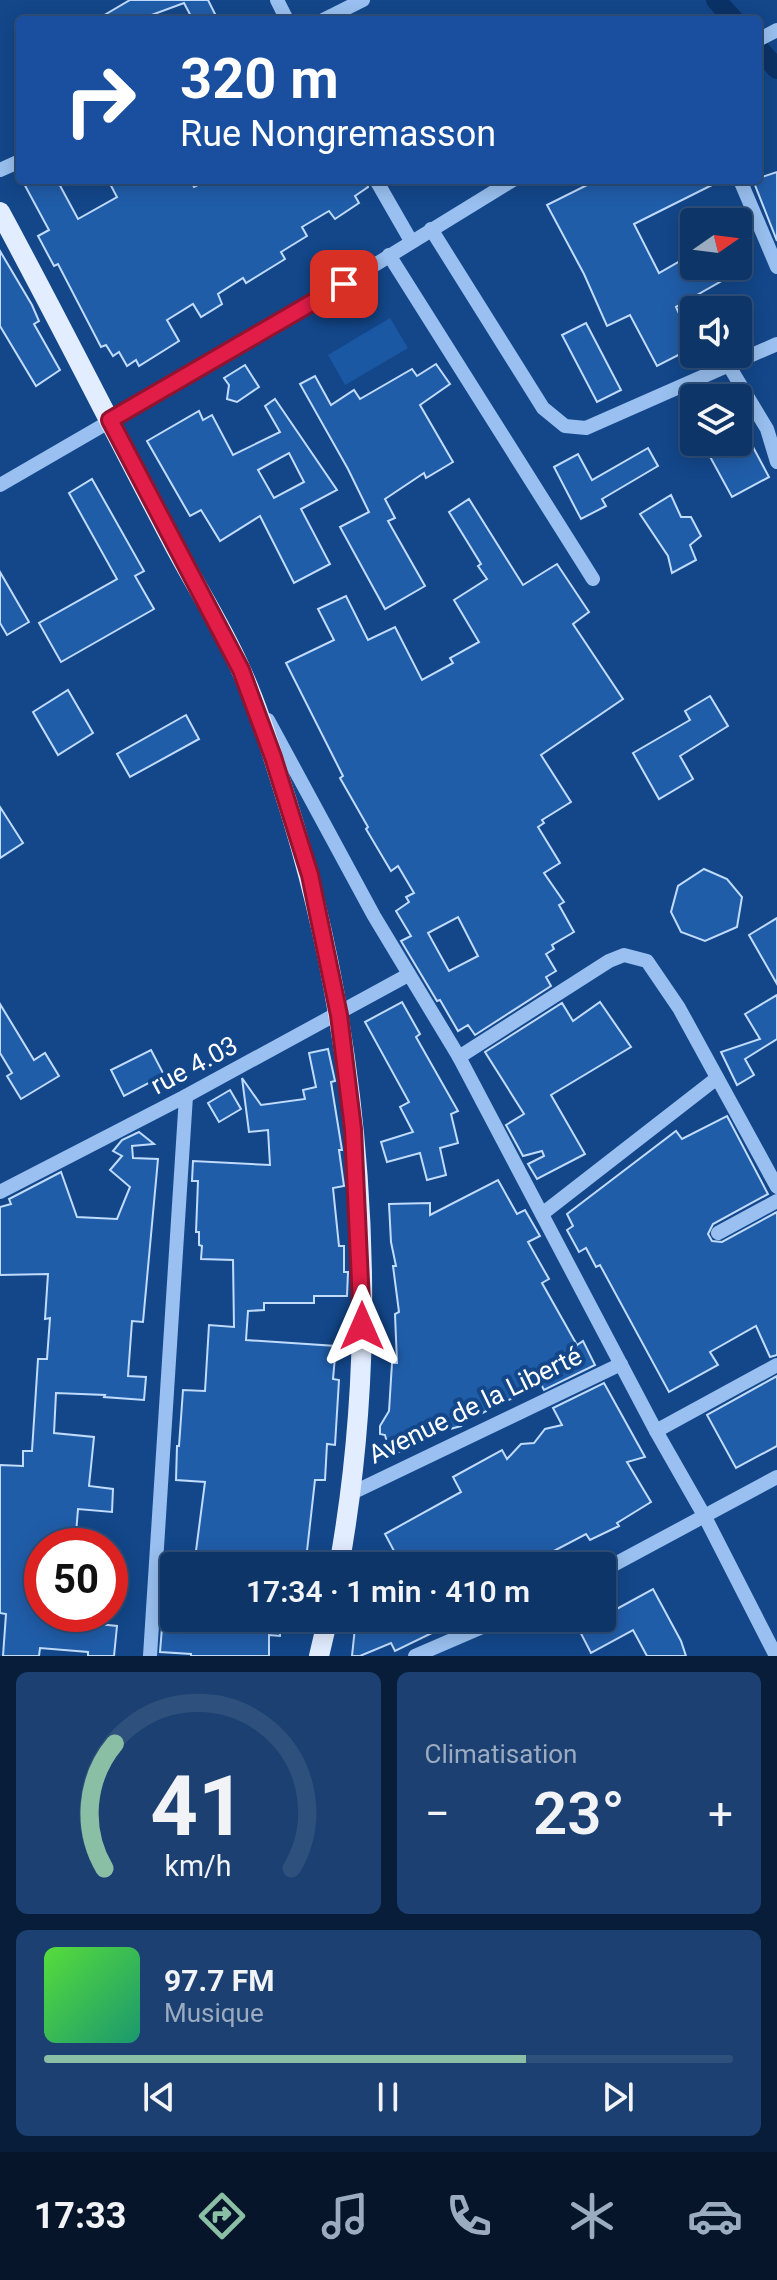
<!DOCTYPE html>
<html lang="fr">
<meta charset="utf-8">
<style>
:root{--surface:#0e3568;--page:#1c4071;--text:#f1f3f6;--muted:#9babc0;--line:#2e507c;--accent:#8abfa5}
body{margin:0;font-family:Roboto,sans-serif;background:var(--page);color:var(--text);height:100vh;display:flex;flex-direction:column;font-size:30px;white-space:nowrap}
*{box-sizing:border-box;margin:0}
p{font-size:26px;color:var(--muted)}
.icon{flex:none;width:44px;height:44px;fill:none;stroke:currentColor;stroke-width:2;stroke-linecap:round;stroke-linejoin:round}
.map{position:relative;height:1656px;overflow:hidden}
.details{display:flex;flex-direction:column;gap:16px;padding:16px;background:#081d39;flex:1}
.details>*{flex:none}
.banner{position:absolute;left:16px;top:16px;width:746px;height:168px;border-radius:8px;box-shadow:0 4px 20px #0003,0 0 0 2px var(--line);background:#1a4fa0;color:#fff;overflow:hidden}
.needle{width:52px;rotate:76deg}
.controls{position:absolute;left:680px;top:208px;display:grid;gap:16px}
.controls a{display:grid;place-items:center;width:72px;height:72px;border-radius:8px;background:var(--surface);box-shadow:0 4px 20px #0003,0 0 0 2px var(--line);font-size:40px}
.speed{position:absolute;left:24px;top:1528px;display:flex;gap:16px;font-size:40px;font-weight:700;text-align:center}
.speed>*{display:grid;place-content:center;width:104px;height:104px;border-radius:50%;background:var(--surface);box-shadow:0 4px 20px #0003,0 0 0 2px var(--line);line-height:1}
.speed .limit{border:12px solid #d22;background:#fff;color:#111}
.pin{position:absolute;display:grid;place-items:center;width:68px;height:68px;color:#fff;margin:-34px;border-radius:16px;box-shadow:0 4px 12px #0006}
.me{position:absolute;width:88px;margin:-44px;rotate:0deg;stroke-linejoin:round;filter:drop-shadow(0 0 6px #0008)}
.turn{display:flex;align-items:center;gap:28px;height:168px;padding:0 32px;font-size:36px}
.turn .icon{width:104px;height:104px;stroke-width:2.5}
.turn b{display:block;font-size:56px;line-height:68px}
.big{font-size:60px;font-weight:600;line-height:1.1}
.details .widget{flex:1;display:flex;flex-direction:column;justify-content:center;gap:12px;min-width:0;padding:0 28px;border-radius:12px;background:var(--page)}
.details .dial{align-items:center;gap:0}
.dial svg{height:208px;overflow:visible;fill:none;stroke:var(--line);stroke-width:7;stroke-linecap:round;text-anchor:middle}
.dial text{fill:var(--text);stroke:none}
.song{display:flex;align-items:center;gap:24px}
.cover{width:96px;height:96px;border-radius:12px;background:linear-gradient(135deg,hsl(110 70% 55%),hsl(160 70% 35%))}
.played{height:8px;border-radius:4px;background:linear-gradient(90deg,var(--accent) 70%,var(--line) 70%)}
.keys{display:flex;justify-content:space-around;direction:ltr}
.heat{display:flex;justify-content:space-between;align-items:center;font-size:44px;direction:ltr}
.details .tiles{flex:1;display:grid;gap:16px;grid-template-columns:1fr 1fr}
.widget:last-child{grid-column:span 2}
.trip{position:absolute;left:160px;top:1552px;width:456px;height:80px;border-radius:8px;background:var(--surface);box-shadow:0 4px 20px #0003,0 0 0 2px var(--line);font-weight:600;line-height:80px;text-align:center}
.menu{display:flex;height:128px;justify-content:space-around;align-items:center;background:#06152a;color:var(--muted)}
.menu .icon{width:56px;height:56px}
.menu .selected{color:var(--accent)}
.menu b{font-size:36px;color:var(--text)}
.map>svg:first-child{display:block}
.pitch{fill:#1b58a4}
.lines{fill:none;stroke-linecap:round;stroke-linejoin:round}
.canal{stroke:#0b3266;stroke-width:20}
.building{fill:#205da9;stroke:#c0dbfc;stroke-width:2;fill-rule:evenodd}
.minor{stroke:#99c0f0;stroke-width:14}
.major{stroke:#e2edff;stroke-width:20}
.route-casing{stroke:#92132f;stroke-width:20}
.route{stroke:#e11d48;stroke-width:14}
.labels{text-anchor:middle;stroke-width:8;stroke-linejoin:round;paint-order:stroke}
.street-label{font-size:26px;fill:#fff;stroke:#13478a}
</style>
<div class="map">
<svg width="777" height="1656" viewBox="0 0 777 1656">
<rect width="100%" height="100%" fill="#13478a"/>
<!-- pitch -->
<polygon class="pitch" points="390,318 408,348 345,385 328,355"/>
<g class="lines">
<!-- canal -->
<g class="canal">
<polyline points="716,0 734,20"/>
<polyline points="758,48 777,69"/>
</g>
</g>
<!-- building -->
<g class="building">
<polygon points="130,0 208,0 218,20 193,20 184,3 138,20 96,20"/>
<polygon points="777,172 777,241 753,180"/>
<polygon points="22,180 57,180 78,219 117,197 108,180 190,180 194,187 208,180 366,180 368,187 355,196 359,203 335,219 329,211 302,227 307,236 281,252 285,259 246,283 243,278 218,294 222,304 201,317 193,304 167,320 179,341 139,366 136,360 127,366 119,352 113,356 106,345 101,347 58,264 54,266 38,236 49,230"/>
<polygon points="597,180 722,180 634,224 659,273 694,253 694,266 748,266 676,307 694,347 657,366 630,315 607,326 584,274 547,205"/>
<polygon points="0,251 32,305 39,321 34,324 60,370 36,386 0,326"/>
<polygon points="586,323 621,390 597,402 562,335"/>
<polygon points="436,364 450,384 420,405 453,462 426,478 424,473 385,499 395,518 388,521 425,586 385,609 340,527 369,512 348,469 300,384 315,376 331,405 354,390 360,399 412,369 417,376"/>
<polygon points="245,365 259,387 237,402 227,399 229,385 224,378"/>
<path d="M275,399L337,490L301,509L330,564L294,583L260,516L220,541L201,510L190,516L147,441L199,411L203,420L212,415L233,455L280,432L265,406ZM289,453L304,482L274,498L258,470Z"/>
<polygon points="738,419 769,477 732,497 702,442 738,442"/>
<polygon points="648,448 658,466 602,499 606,506 581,519 554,467 578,454 592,480"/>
<polygon points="92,479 144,571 135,576 154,609 61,662 39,623 117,579 69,493"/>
<polygon points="671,495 681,517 691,517 701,536 690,545 696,560 672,573 668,556 640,514"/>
<path d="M469,499L523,585L557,564L589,612L573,624L623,699L541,755L571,802L542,820L544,823L538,827L560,863L544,873L564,902L559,905L574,932L552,945L554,949L546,954L556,971L546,977L551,986L475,1035L468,1025L458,1031L440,1000L437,1001L401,941L411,936L396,911L409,902L406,897L414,893L398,866L391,871L366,829L368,827L340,778L343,776L286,663L334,640L318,609L346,596L368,640L395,627L422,680L453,663L450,658L479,642L454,600L487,579L478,566L481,564L449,512ZM458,917L478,956L449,971L428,933Z"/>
<polygon points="0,572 29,622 7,635 0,623"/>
<polygon points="68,690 93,733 58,755 33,712"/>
<polygon points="710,696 728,726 680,756 693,779 659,799 633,753 690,720 685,711"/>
<polygon points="186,715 199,739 130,777 117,754"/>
<polygon points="0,807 23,843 0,858"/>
<polygon points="704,869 727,879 742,897 737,927 705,941 681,932 671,912 678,886"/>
<polygon points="777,918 777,984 749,935"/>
<polygon points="777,995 777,1039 745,1059 754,1075 737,1085 721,1052 760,1039 745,1014"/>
<polygon points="402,1002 420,1034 416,1037 458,1111 451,1114 458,1143 440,1148 446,1175 427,1180 420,1153 387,1162 381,1142 413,1132 400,1107 409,1102 365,1022"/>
<polygon points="600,1002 631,1047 551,1095 585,1154 537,1179 528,1164 544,1156 542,1151 523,1156 517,1145 506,1125 524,1114 485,1052 562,1003 573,1021"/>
<polygon points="0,1004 34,1060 45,1053 59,1076 21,1099 7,1076 12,1073 0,1053"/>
<polygon points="328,1049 335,1081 331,1082 342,1150 339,1150 344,1186 333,1188 339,1246 344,1246 344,1272 348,1272 347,1296 314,1296 314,1303 264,1303 264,1310 248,1311 246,1340 336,1346 333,1379 339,1380 335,1445 327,1444 325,1480 315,1480 307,1551 310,1556 309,1566 271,1563 271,1566 194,1566 205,1482 176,1480 177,1446 179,1446 183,1390 205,1391 209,1325 234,1327 233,1260 201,1259 202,1246 199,1245 199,1232 196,1232 198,1181 192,1181 193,1161 270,1165 268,1130 249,1132 242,1078 261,1105 305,1099 303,1090 316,1087 309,1053"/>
<polygon points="151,1050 164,1075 124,1096 111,1070"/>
<polygon points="230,1090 241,1109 219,1122 208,1103"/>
<polygon points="727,1116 768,1194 713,1224 708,1234 712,1241 722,1242 777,1212 777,1355 770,1357 756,1326 710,1352 718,1365 669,1392 600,1265 596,1267 586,1248 579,1252 567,1230 573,1226 567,1214 676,1131 682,1139"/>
<polygon points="139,1132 154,1144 132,1146 133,1158 158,1159 143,1322 132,1321 128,1376 146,1377 144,1400 104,1397 105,1395 56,1393 54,1433 94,1437 89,1486 113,1489 112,1512 78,1509 75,1546 42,1546 42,1614 69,1614 69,1621 117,1626 114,1656 88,1656 88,1652 40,1648 39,1656 3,1656 6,1614 0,1613 0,1465 23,1466 23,1451 32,1451 38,1359 47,1359 50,1318 45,1319 48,1274 0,1275 0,1207 11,1204 9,1199 61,1172 77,1217 117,1219 130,1187 110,1170 122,1156 113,1151 122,1140"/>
<polygon points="498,1180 517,1214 525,1210 540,1236 528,1242 549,1279 542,1283 577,1345 583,1341 595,1365 544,1390 541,1384 460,1424 461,1426 443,1431 407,1448 407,1450 390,1454 385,1435 380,1434 380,1426 389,1411 392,1363 397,1363 395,1314 399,1312 393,1266 396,1266 391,1242 389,1204 430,1203 430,1215"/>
<polygon points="777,1376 777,1446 736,1468 707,1415"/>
<polygon points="604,1383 645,1457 627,1462 651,1502 617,1523 619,1526 590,1540 586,1534 548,1554 550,1558 534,1566 402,1566 385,1534 461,1492 453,1477 502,1450 507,1459 521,1444 534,1443 545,1429 562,1425 553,1408"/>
<polygon points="602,1589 613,1611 653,1589 681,1641 686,1656 647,1656 633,1630 591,1653 573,1618 602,1618"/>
<polygon points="163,1615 206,1619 281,1618 280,1636 269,1635 269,1656 191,1656 191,1654 160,1652"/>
<polygon points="356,1618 427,1618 434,1632 395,1651 391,1643 360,1656 352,1656"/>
</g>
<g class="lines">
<!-- minor -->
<g class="minor">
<polyline points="277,0 287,20"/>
<polyline points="323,20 363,0"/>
<polyline points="758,40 777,30"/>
<polyline points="0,170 20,161"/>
<polyline points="376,180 411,241"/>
<polyline points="740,180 777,267"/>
<polyline points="431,229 543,408 565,426 586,428 777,344"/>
<polyline points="389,255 593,579"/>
<polyline points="729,366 767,429 777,462"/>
<polyline points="0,485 290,317 513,180"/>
<polyline points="268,720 374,916 459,1057 656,1431 705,1517 776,1656"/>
<polyline points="459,1057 609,961 624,955 647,961 679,1008 777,1187"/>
<polyline points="0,1192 186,1096 408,975"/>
<polyline points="542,1214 717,1078"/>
<polyline points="718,1233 777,1201"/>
<polyline points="656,1431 777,1365"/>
<polyline points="352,1493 621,1364"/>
<polyline points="602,1571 777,1477"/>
<polyline points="150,1656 186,1096"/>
<polyline points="415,1656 503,1618"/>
</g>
<!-- major -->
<g class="major">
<path d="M0,212C59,321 115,433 173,543C195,585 222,626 241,670C259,709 271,751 284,792C362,1034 384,1316 339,1566"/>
<polyline points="319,1656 328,1618"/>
</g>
</g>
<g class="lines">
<defs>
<polyline id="route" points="344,284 110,420 241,670 273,757 310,875 339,1015 353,1129 362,1326"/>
</defs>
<!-- route casing -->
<use href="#route" class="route-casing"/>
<!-- route -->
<use href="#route" class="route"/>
</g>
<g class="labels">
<!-- street labels -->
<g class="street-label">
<text transform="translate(194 1065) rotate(-28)" y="9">rue 4.03</text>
<text transform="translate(475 1405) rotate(-26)" y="9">Avenue de la Liberté</text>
</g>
</g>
</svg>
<div class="controls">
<a><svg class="needle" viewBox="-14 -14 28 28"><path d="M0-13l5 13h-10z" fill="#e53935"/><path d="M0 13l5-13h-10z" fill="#9babc0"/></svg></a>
<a><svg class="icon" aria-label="sound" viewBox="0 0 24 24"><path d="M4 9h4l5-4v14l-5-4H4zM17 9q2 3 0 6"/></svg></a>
<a><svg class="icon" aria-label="layers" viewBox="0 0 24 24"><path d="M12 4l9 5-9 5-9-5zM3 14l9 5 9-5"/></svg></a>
</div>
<div class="speed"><div class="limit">50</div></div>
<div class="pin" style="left:344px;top:284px;background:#d93025"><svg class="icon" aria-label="arrive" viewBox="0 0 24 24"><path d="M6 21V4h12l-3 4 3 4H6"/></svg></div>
<svg class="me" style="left:362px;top:1326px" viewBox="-20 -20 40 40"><path d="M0-17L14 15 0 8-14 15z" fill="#e11d48" stroke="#fff" stroke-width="4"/></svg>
<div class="trip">17:34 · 1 min · 410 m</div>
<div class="banner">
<div class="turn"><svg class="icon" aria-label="right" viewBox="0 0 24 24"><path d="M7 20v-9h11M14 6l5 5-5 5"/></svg><div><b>320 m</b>Rue Nongremasson</div></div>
</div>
</div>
<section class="details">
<div class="tiles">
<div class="widget dial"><svg viewBox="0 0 100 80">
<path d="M14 69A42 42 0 1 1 86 69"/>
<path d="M14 69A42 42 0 0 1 18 21" stroke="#8abfa5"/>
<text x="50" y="56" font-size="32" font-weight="700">41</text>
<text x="50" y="72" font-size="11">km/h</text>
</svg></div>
<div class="widget"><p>Climatisation</p>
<div class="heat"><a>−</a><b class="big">23°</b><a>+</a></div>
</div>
<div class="widget">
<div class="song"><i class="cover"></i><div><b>97.7 FM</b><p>Musique</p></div></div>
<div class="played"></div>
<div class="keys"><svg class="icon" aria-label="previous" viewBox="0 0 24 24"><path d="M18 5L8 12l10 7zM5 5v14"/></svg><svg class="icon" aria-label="pause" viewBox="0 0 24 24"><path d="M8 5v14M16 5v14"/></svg><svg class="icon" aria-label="next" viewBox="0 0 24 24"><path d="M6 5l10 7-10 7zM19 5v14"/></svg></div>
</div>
</div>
</section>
<nav class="menu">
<b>17:33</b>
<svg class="icon selected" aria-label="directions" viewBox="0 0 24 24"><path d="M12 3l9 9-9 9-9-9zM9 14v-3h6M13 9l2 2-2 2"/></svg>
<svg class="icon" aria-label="music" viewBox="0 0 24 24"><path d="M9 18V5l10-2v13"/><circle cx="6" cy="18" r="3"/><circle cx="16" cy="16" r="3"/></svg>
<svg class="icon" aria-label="phone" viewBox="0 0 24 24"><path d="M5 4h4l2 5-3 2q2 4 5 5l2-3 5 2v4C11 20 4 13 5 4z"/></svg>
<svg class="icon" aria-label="climate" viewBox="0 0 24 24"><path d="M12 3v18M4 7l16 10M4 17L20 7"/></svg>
<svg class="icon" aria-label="car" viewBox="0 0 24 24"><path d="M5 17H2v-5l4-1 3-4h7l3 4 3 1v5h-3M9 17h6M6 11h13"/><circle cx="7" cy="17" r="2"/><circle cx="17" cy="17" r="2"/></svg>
</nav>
